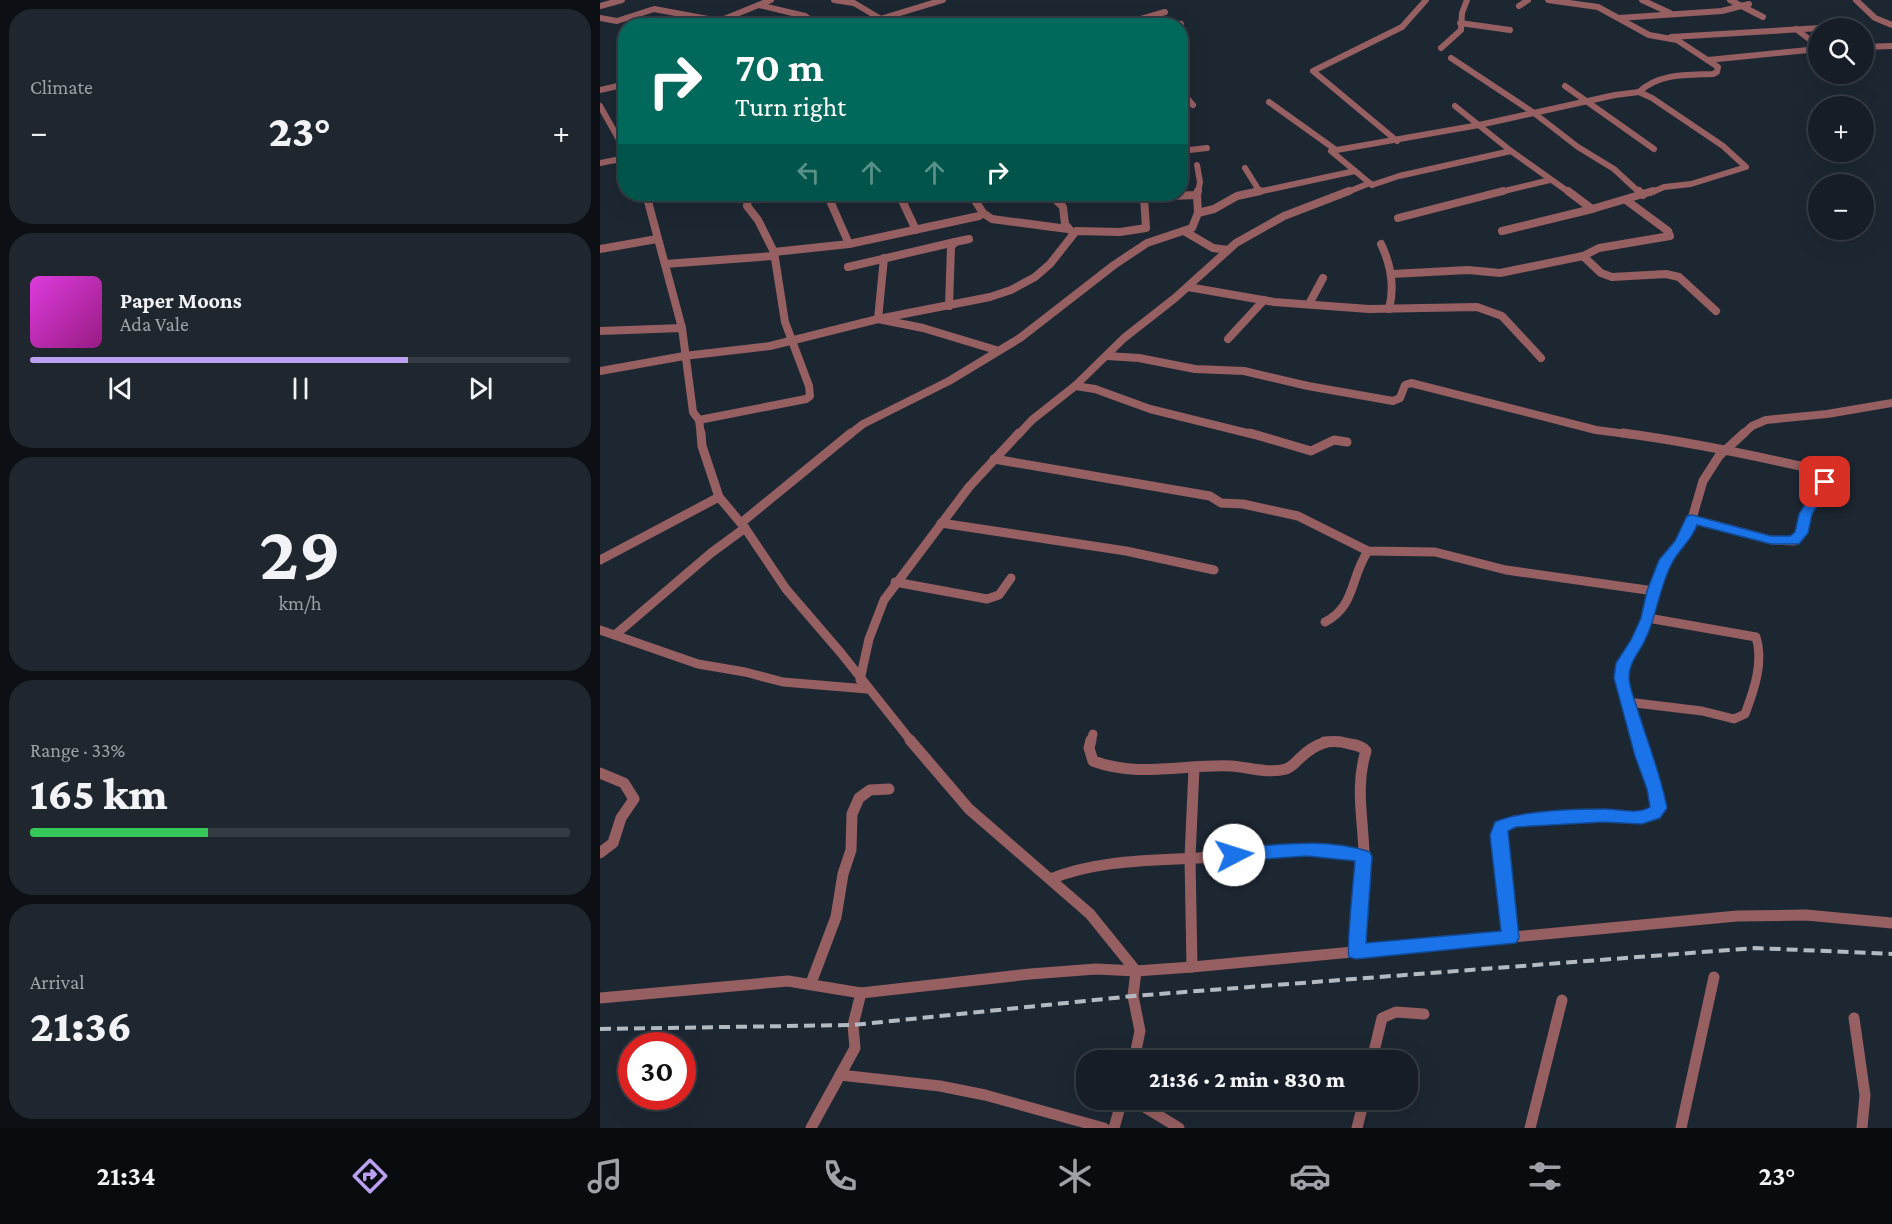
<!DOCTYPE html>
<meta charset="utf-8">
<style>
:root{--surface:#161d26;--page:#1f262e;--text:#f1f3f6;--muted:#9ea2a7;--line:#353b43;--accent:#bca0f2}
body{margin:0;font-family:"Crimson Pro",serif;background:var(--page);color:var(--text);height:100vh;display:flex;flex-direction:column;font-size:22px;white-space:nowrap}
*{box-sizing:border-box;margin:0}
p{font-size:20px;color:var(--muted)}
.icon{flex:none;width:33px;height:33px;fill:none;stroke:currentColor;stroke-width:2;stroke-linecap:round;stroke-linejoin:round}
.map{position:relative;flex:1;overflow:hidden}
.side{display:flex;flex-direction:column;gap:9px;padding:9px;background:#0c1015;width:600px}
.side>*{flex:none}
.top-card{position:absolute;left:18px;top:18px;width:570px;height:183px;border-radius:24px;box-shadow:0 6px 24px #0002,0 0 0 2px var(--line);background:#00695c;color:#fff;overflow:hidden}
.buttons{position:absolute;left:1208px;top:18px;display:grid;gap:12px}
.buttons a{display:grid;place-items:center;width:66px;height:66px;border-radius:50%;background:var(--surface);box-shadow:0 6px 24px #0002,0 0 0 2px var(--line);font-size:30px}
.speed{position:absolute;left:18px;top:1032px;display:flex;gap:12px;font-size:30px;font-weight:700;text-align:center}
.speed>*{display:grid;place-content:center;width:78px;height:78px;border-radius:50%;background:var(--surface);box-shadow:0 6px 24px #0002,0 0 0 2px var(--line);line-height:1}
.speed .limit{border:9px solid #d22;background:#fff;color:#111}
.pin{position:absolute;display:grid;place-items:center;width:51px;height:51px;color:#fff;margin:-26px;border-radius:12px;box-shadow:0 3px 9px #0006}
.me{position:absolute;width:66px;margin:-33px;rotate:85deg;stroke-linejoin:round;filter:drop-shadow(0 0 4px #0008)}
.turn{display:flex;align-items:center;gap:21px;height:126px;padding:0 18px;font-size:27px}
.turn .icon{width:78px;height:78px;stroke-width:2.5}
.turn b{display:block;font-size:42px;line-height:51px}
.lanes{display:flex;align-items:center;height:57px;padding:0 18px;background:#0003;justify-content:center;gap:30px;direction:ltr}
.lanes .off{opacity:.35}
.big{font-size:45px;font-weight:800;line-height:1.1}
.side .card{flex:1;display:flex;flex-direction:column;justify-content:center;gap:9px;min-width:0;padding:0 21px;border-radius:24px;background:var(--page)}
.side .dial{align-items:center;gap:0}
.dial b{font-size:78px;line-height:1}
.song{display:flex;align-items:center;gap:18px}
.cover{width:72px;height:72px;border-radius:9px;background:linear-gradient(135deg,hsl(300 70% 55%),hsl(310 70% 35%))}
.played{height:6px;border-radius:3px;background:linear-gradient(90deg,var(--accent) 70%,var(--line) 70%)}
.keys{display:flex;justify-content:space-around;direction:ltr}
.heat{display:flex;justify-content:space-between;align-items:center;font-size:33px;direction:ltr}
.charge{height:9px;border-radius:4px;background:linear-gradient(90deg,#34c759 33%,var(--line) 0)}
.trip{position:absolute;left:476px;top:1050px;width:342px;height:60px;border-radius:24px;background:var(--surface);box-shadow:0 6px 24px #0002,0 0 0 2px var(--line);font-weight:800;line-height:60px;text-align:center}
.tab-bar{display:flex;height:96px;justify-content:space-around;align-items:center;background:#090c0f;color:var(--muted)}
.tab-bar .icon{width:42px;height:42px}
.tab-bar .current{color:var(--accent)}
.tab-bar b{font-size:27px;color:var(--text)}
main{display:flex;flex:1;min-height:0}
.map>svg:first-child{display:block}
.lines{fill:none;stroke-linecap:round;stroke-linejoin:round}
.minor-far3{stroke:#965f61;stroke-width:6}
.minor-far2{stroke:#965f61;stroke-width:8}
.minor-far1{stroke:#965f61;stroke-width:9}
.minor{stroke:#965f61;stroke-width:11}
.rail{stroke:#b3bac2;stroke-width:4;stroke-dasharray:11 6;stroke-linecap:butt}
.route{fill:#1a73e8;stroke:#114b97;stroke-width:1.5}
</style>
<main>
<section class="side">
<div class="card"><p>Climate</p>
<div class="heat"><a>−</a><b class="big">23°</b><a>+</a></div>
</div>
<div class="card">
<div class="song"><i class="cover"></i><div><b>Paper Moons</b><p>Ada Vale</p></div></div>
<div class="played"></div>
<div class="keys"><svg class="icon" aria-label="previous" viewBox="0 0 24 24"><path d="M18 5L8 12l10 7zM5 5v14"/></svg><svg class="icon" aria-label="pause" viewBox="0 0 24 24"><path d="M8 5v14M16 5v14"/></svg><svg class="icon" aria-label="next" viewBox="0 0 24 24"><path d="M6 5l10 7-10 7zM19 5v14"/></svg></div>
</div>
<div class="card dial"><b>29</b><p>km/h</p></div>
<div class="card"><p>Range · 33%</p><b class="big">165 km</b><div class="charge"></div></div>
<div class="card"><p>Arrival</p><b class="big">21:36</b></div>
</section>
<div class="map">
<svg width="1292" height="1128" viewBox="0 0 1292 1128">
<rect width="100%" height="100%" fill="#1d2732"/>
<g class="lines">
<!-- minor-far3 -->
<g class="minor-far3">
<polyline points="234,0 254,3 281,19"/>
<path d="M948,0L998,7L1049,35L1077,40L1118,67L1117,72L1113,74C1087,75 1059,73 1039,92"/>
<polyline points="1042,0 1070,13"/>
<polyline points="1130,0 1163,17"/>
<polyline points="1256,0 1275,18 1292,25"/>
<polyline points="159,5 205,16 218,26"/>
<polyline points="0,6 22,0"/>
<polyline points="919,6 928,0"/>
<polyline points="0,18 17,21 54,9 119,21 171,0"/>
<polyline points="1019,18 1122,11 1149,4"/>
<polyline points="534,21 565,12"/>
<polyline points="860,23 910,30"/>
<polyline points="257,26 343,0"/>
<polyline points="502,26 527,21 541,26"/>
<polyline points="577,26 581,24"/>
<polyline points="1196,29 1218,46"/>
<polyline points="1071,37 1237,27"/>
<polyline points="1263,47 1292,46"/>
<polyline points="841,48 861,30 862,13 867,0"/>
<polyline points="851,58 934,113 978,147 1014,169 1040,193"/>
<polyline points="1108,60 1218,49"/>
<polyline points="965,86 1054,149"/>
<polyline points="0,90 26,84"/>
<polyline points="580,90 593,105"/>
<polyline points="669,102 736,150"/>
<polyline points="0,106 26,152"/>
<polyline points="797,141 713,71 802,27 826,0"/>
<polyline points="580,151 607,148"/>
<polyline points="911,151 970,193"/>
<polyline points="0,163 26,158"/>
<polyline points="597,165 600,182 598,193"/>
<polyline points="645,168 660,192"/>
<polyline points="772,185 731,151 879,125 1015,95 1039,92 1052,98 1123,146 1146,167 1091,184 1064,187 1050,193"/>
<polyline points="653,193 755,171"/>
<polyline points="745,193 770,183 772,185 799,176 911,151 855,106"/>
<polyline points="896,193 950,180"/>
</g>
<!-- minor-far2 -->
<g class="minor-far2">
<polyline points="1039,191 1043,195"/>
<polyline points="46,194 82,328 93,412 99,420 101,435"/>
<polyline points="299,194 316,230"/>
<polyline points="371,194 383,213 392,219 468,229"/>
<polyline points="450,194 463,207 465,224 471,231"/>
<polyline points="597,195 598,191"/>
<polyline points="544,197 597,195 598,213"/>
<polyline points="1026,200 1068,231 1070,236 999,248 983,256 1001,273 1012,277 1066,274 1079,277 1116,311"/>
<polyline points="992,209 1053,191"/>
<polyline points="798,218 903,191"/>
<polyline points="584,231 613,248 628,250"/>
<polyline points="902,231 992,209 968,191"/>
<polyline points="249,244 379,216 383,213"/>
<path d="M781,244C791,265 795,286 789,309"/>
<polyline points="0,249 57,239"/>
<polyline points="174,252 249,244 227,194"/>
<polyline points="284,258 278,319 323,328 396,350"/>
<polyline points="65,264 173,256"/>
<polyline points="248,267 355,242"/>
<polyline points="792,274 868,270 900,273 983,256"/>
<polyline points="588,287 674,302 769,309 877,307 902,316 941,358"/>
<polyline points="709,304 723,278"/>
<polyline points="349,306 351,247 355,242 369,239"/>
<polyline points="0,331 82,328"/>
<polyline points="628,339 664,300"/>
<polyline points="507,356 539,358 595,369 644,371 708,386 793,401 800,398 805,385 811,383 996,430 1035,435"/>
<polyline points="0,371 84,356 170,346 278,319 390,297 411,290 435,277 450,264 476,231 520,232 546,228 544,197 540,194"/>
<polyline points="475,386 495,389 550,409 655,435"/>
<polyline points="99,420 206,399 210,396 209,386 185,322 174,252 158,220 147,206 149,194"/>
<polyline points="249,435 263,424 349,381 420,338 514,265 547,243 592,228 598,213 614,209 637,196 660,191"/>
<polyline points="418,435 432,420 475,386 524,338 575,298 636,243 684,216 749,191"/>
<polyline points="1142,435 1152,426 1166,420 1227,414 1292,403"/>
</g>
<!-- minor-far1 -->
<g class="minor-far1">
<polyline points="101,433 102,446 119,497 145,528 186,589 241,653 311,741"/>
<polyline points="650,433 711,451 734,440 747,442"/>
<path d="M1023,433C1089,442 1153,455 1217,470L1227,477L1206,514L1201,533L1194,541L1171,540L1092,519"/>
<polyline points="394,459 610,496 621,503 643,504 698,516 768,551 835,552 906,570 1054,591"/>
<polyline points="141,523 251,433"/>
<polyline points="341,523 526,551 614,570"/>
<polyline points="0,560 119,497"/>
<polyline points="295,582 387,599 399,595 411,578"/>
<path d="M725,622C756,606 750,577 768,551"/>
<polyline points="0,630 98,664 145,672 183,682 267,689"/>
<polyline points="15,635 111,553 145,528"/>
<polyline points="260,680 269,639 284,600 369,487 419,433"/>
<path d="M1027,702L1102,711L1134,719L1145,714C1154,690 1164,662 1156,637L1048,618"/>
<polyline points="491,741 493,734"/>
<polyline points="724,741 740,741"/>
<polyline points="1040,741 1021,678 1023,663 1038,642 1066,560 1089,529 1103,481 1119,456 1144,433"/>
</g>
<!-- minor -->
<g class="minor">
<polyline points="310,740 369,809 490,914 536,971 533,996 540,1031 534,1060"/>
<path d="M491,740L489,748L493,761C538,778 584,764 631,766C648,767 668,774 686,769C692,767 696,762 700,758C716,743 729,738 750,744C756,745 762,746 766,751C755,786 763,818 764,853C765,886 761,918 756,951"/>
<polyline points="0,773 24,783 34,799 21,818 13,843 0,853"/>
<path d="M450,879C503,858 558,861 613,857C665,853 713,844 764,857"/>
<polyline points="910,938 899,835 901,827 914,821 1003,816 1042,817 1055,813 1059,808 1039,740"/>
<polyline points="592,967 590,858 594,768"/>
<polyline points="211,983 236,917 243,874 251,850 252,814 259,798 270,790 289,789"/>
<polyline points="0,998 188,981 261,993 430,974 496,969 536,971 592,967 1137,916 1206,915 1292,923"/>
<polyline points="1254,1018 1265,1095 1262,1128"/>
<polyline points="772,1060 782,1018 796,1012 824,1014"/>
<polyline points="240,1075 340,1086 385,1095 504,1128"/>
<polyline points="528,1100 543,1106 579,1128"/>
<polyline points="211,1128 255,1048 253,1025 261,993"/>
<polyline points="514,1128 522,1100"/>
<polyline points="757,1128 764,1100"/>
<polyline points="930,1128 962,1000"/>
<polyline points="1081,1128 1114,977"/>
</g>
<!-- rail -->
<polyline class="rail" points="0,1029 253,1025 533,996 1155,948 1292,954"/>
</g>
<!-- route -->
<path class="route" d="M1225,478L1232,482L1212,514L1208,533L1199,544H1171L1097,525C1092,540 1079,549 1072,563C1059,587 1057,616 1045,640C1039,653 1029,662 1029,677C1029,687 1034,698 1037,708C1047,741 1061,775 1067,808L1060,818L1042,824L1003,822L916,827L908,831L919,938L916,943L756,959L749,957C746,951 754,875 755,861L707,856L634,861L628,859L626,855L628,850L634,848C679,845 726,837 770,852L772,857L766,943L901,931L890,835L895,822C922,810 974,809 1005,809C1019,809 1038,815 1050,807L1047,789L1035,756L1014,678L1016,663L1031,640L1041,618L1047,591L1059,560L1075,541L1087,516L1092,515L1171,536H1190L1195,532L1199,514L1221,479Z"/>
</svg>
<div class="buttons">
<a><svg class="icon" aria-label="search" viewBox="0 0 24 24"><circle cx="10" cy="10" r="6"/><path d="M15 15l6 6"/></svg></a>
<a>+</a>
<a>−</a>
</div>
<div class="speed"><div class="limit">30</div></div>
<div class="pin" style="left:1225px;top:482px;background:#d93025"><svg class="icon" aria-label="arrive" viewBox="0 0 24 24"><path d="M6 21V4h12l-3 4 3 4H6"/></svg></div>
<svg class="me" style="left:634px;top:855px" viewBox="-20 -20 40 40"><circle r="19" fill="#fff"/><path d="M0-13L10 11 0 6-10 11z" fill="#1a73e8"/></svg>
<div class="trip">21:36 · 2 min · 830 m</div>
<div class="top-card">
<div class="turn"><svg class="icon" aria-label="right" viewBox="0 0 24 24"><path d="M7 20v-9h11M14 6l5 5-5 5"/></svg><div><b>70 m</b>Turn right</div></div>
<div class="lanes"><svg class="icon off" aria-label="left" viewBox="0 0 24 24"><path d="M17 20v-9H6M10 6l-5 5 5 5"/></svg><svg class="icon off" aria-label="ahead" viewBox="0 0 24 24"><path d="M12 20V5M6 11l6-6 6 6"/></svg><svg class="icon off" aria-label="ahead" viewBox="0 0 24 24"><path d="M12 20V5M6 11l6-6 6 6"/></svg><svg class="icon" aria-label="right" viewBox="0 0 24 24"><path d="M7 20v-9h11M14 6l5 5-5 5"/></svg></div>
</div>
</div>
</main>
<nav class="tab-bar">
<b>21:34</b>
<svg class="icon current" aria-label="directions" viewBox="0 0 24 24"><path d="M12 3l9 9-9 9-9-9zM9 14v-3h6M13 9l2 2-2 2"/></svg>
<svg class="icon" aria-label="music" viewBox="0 0 24 24"><path d="M9 18V5l10-2v13"/><circle cx="6" cy="18" r="3"/><circle cx="16" cy="16" r="3"/></svg>
<svg class="icon" aria-label="phone" viewBox="0 0 24 24"><path d="M5 4h4l2 5-3 2q2 4 5 5l2-3 5 2v4C11 20 4 13 5 4z"/></svg>
<svg class="icon" aria-label="climate" viewBox="0 0 24 24"><path d="M12 3v18M4 7l16 10M4 17L20 7"/></svg>
<svg class="icon" aria-label="car" viewBox="0 0 24 24"><path d="M5 17H2v-5l4-1 3-4h7l3 4 3 1v5h-3M9 17h6M6 11h13"/><circle cx="7" cy="17" r="2"/><circle cx="17" cy="17" r="2"/></svg>
<svg class="icon" aria-label="filters" viewBox="0 0 24 24"><path d="M4 7h16M4 17h16"/><circle cx="9" cy="7" r="2"/><circle cx="15" cy="17" r="2"/></svg>
<b>23°</b>
</nav>
